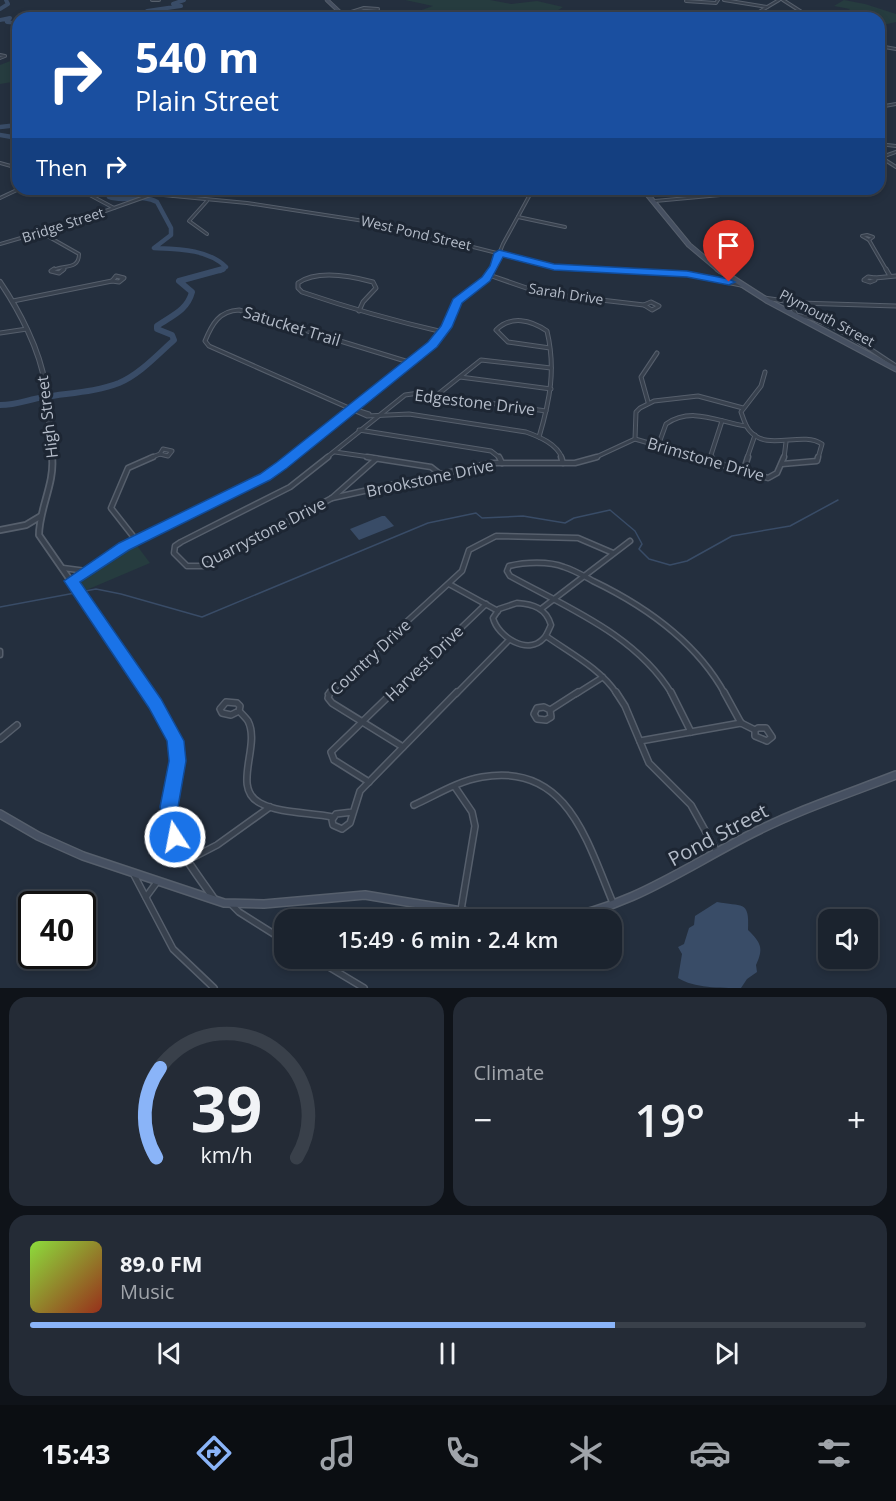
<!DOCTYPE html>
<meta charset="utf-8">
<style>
:root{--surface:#1b232e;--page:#242b36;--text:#f1f3f6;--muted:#a0a4aa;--line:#39404a;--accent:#8ab4f8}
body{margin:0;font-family:"Open Sans",sans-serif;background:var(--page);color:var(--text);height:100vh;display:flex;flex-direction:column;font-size:22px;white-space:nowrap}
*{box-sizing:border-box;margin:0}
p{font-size:20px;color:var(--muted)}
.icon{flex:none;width:33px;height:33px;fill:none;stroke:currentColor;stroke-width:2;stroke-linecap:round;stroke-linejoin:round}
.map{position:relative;height:988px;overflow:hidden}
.sheet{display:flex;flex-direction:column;gap:9px;padding:9px;background:#0f1319;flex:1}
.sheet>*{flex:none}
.banner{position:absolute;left:12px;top:12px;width:873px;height:183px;border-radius:18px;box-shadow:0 3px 9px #0003,0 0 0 2px var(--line);background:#1a4fa0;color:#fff;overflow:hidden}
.fabs{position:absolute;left:818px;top:909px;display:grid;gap:12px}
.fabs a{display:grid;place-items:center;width:60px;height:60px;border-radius:12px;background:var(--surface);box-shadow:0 3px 9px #0003,0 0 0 2px var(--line);font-size:30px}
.speed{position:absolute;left:18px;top:891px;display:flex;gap:12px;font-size:30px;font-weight:700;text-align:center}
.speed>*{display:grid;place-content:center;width:78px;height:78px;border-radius:50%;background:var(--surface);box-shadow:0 3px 9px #0003,0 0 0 2px var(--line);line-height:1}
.speed .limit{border:3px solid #111;border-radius:9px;background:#fff;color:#111}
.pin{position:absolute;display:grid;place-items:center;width:51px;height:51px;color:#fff;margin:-62px -26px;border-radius:50% 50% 50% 0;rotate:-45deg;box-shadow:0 0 6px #0007}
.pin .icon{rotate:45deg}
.me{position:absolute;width:66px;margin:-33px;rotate:349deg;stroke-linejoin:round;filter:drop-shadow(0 0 4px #0008)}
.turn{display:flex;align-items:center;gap:21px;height:126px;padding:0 24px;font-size:27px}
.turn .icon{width:78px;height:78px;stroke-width:2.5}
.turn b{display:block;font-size:42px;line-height:51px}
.then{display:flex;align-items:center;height:57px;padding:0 24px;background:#0003;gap:12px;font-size:22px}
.big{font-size:45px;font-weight:600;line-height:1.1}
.sheet .card{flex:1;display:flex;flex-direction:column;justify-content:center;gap:9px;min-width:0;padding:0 21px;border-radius:18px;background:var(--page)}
.sheet .dial{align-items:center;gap:0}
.dial svg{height:156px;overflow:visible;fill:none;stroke:var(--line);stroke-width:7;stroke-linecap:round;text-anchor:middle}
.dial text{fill:var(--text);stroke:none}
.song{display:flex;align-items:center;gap:18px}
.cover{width:72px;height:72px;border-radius:9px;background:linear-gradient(135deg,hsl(90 70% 55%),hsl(10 70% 35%))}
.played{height:6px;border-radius:3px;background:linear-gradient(90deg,var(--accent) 70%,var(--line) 70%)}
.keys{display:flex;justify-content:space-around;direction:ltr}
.heat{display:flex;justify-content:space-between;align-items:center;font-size:33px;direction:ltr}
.sheet .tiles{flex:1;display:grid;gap:9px;grid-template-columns:1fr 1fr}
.card:last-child{grid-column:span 2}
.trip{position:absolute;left:274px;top:909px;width:348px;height:60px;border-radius:18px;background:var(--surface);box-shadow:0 3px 9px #0003,0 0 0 2px var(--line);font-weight:600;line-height:60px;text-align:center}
.tab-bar{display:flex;height:96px;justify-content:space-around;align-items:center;background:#0b0e12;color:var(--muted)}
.tab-bar .icon{width:42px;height:42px}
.tab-bar .selected{color:var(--accent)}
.tab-bar b{font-size:27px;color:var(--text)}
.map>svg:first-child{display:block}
.green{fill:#263c3f}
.water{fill:#394c67}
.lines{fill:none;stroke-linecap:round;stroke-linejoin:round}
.stream{stroke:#394c67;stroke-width:1.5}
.river-far2{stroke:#394c67;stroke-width:4}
.river-far1{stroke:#394c67;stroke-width:4.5}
.river{stroke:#394c67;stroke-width:6}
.minor-far3-casing{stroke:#565f6c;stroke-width:4}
.minor-far2-casing{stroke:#565f6c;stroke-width:5}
.minor-far1-casing{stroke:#565f6c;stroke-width:7}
.minor-casing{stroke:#565f6c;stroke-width:8}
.tertiary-far2-casing{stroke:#565f6c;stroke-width:6}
.tertiary-far1-casing{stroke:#565f6c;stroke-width:8}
.tertiary-casing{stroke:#565f6c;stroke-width:9}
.secondary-far3-casing{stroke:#565f6c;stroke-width:4.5}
.secondary-far2-casing{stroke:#565f6c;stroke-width:6}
.secondary-far1-casing{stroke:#565f6c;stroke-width:7}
.secondary-casing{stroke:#565f6c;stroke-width:10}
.minor-far3{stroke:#38414e;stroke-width:2}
.minor-far2{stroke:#38414e;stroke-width:3}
.minor-far1{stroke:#38414e;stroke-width:4}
.minor{stroke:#38414e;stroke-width:5}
.tertiary-far2{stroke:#38414e;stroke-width:4}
.tertiary-far1{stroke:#38414e;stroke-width:4.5}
.tertiary{stroke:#38414e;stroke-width:6}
.secondary-far3{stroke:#465061;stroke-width:3}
.secondary-far2{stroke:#465061;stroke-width:4}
.secondary-far1{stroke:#465061;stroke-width:4.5}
.secondary{stroke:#465061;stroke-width:7}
.route{fill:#1a73e8;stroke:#114b97;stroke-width:1.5}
.labels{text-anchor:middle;stroke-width:6;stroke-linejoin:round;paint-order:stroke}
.far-street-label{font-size:14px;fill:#b4bcc9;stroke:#1d2633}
.street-label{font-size:16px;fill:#b4bcc9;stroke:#1d2633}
.near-street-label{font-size:20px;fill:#b4bcc9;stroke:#1d2633}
</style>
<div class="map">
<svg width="896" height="988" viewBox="0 0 896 988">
<rect width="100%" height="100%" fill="#242f3e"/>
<!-- green -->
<g class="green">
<polygon points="405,0 490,0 511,4 537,1 563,7 546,18 407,18 402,17 433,6"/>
<polygon points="844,0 865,4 896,14 896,22 879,26 879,18 838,18 850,9 834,6"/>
<polygon points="18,58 18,81 0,84 0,65"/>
<polygon points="135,543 150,563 84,591 79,582 120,551"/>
</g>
<!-- water -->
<g class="water">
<polygon points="382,516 385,516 394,526 359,540 350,529"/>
<path d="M717,902C741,907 750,899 748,930C761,943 764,948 756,965L757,972L747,979L741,988C720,988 694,988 678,978L682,954L678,947L684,944L689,928L694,925L695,916Z"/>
</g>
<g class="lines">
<!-- stream -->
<g class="stream">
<polyline points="85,591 96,589 121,594 202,617 428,523 476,513 482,518 523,516 565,523 574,518 610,510 635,531 642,544 639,549 649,559 670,565 687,561 732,536 790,526 838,500"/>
<polyline points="0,607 75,593"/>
</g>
<!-- river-far2 -->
<g class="river-far2">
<polyline points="0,9 8,4 6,0"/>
<polyline points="101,18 112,14 131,18"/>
<polyline points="160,18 162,14 147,11 181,6 173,4 184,0"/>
<polyline points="0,20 10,18 7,22 18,23"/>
</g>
<!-- river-far1 -->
<g class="river-far1">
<polyline points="0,127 18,125"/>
<polyline points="0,135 18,138"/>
<path d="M112,189L109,197C125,203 142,193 157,202L171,228V235L154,248C178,249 208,249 226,267L220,271"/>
</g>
<!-- river -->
<path class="river" d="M0,405C19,405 28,399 45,397C69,393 96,392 119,383C140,374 157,355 174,340L172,335L157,329V326C171,316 187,311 192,292L179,281L223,269"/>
<defs>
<g id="minor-far3">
<polyline points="152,0 159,0"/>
<polyline points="724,0 767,7"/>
<polyline points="783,0 811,18"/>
<polyline points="686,1 716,3 718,0"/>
<polyline points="663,13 684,18"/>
<polyline points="342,15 364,8 378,9"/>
<polyline points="749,18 779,0"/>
<polyline points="879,46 896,49"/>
<polyline points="0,55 5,56 0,58"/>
<polyline points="879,107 896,104"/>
<polyline points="879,144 896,146"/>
<polyline points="879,158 896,152"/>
<polyline points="882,158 896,167"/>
<polyline points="0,163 18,168"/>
<polyline points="70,189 88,194 114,208"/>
<polyline points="173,196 182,189"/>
<polyline points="0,198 19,189"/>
<polyline points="207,201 189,221 207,234"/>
<polyline points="655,201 742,193"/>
<polyline points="518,217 565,227"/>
<path d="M42,233L79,254C79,271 62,264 52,271"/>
<polygon points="867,235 873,237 869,240 862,236"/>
<polyline points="869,240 887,271"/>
<polyline points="0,244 69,224 153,194 247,203 377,223 549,266 628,271"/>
<polyline points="62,271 64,269"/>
<polyline points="492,271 503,244 533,189"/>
</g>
<g id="minor-far2">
<polyline points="54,269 51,271 59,273 64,269"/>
<polyline points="602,269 687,274 741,285"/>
<polyline points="886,269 890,276"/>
<polyline points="489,275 541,293 644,305"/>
<polygon points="116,276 124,278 119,282 112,281"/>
<polygon points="868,277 875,278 875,280 870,282 864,280"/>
<polyline points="875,278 896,276"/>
<polyline points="764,298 799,303 896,306"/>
<polyline points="13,301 112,281"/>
<polygon points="651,302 659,306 652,310 644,305"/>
<path d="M798,304L793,309L796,315C835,321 864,346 896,366"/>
<path d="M359,311L363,302L376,288L373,282C351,276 318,269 298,283V288L302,292C349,308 395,321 443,332"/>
<polyline points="0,333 27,329"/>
<path d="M412,363L239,310C219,311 212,324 205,341L209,346L367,416L409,414L526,432C540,437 557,444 562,458"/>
<path d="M765,372L761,386L741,412C743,417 745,425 749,430C767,453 801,430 822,444L818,458"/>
<polyline points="460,377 551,389"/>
<polyline points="437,395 481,360 551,368"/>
<polyline points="648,402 641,377 657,353"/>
<polyline points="353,409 369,414"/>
<polyline points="359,430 491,451 500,458"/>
<path d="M539,437C550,400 556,369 547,331C531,320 511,315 496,330L508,342L550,348"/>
<polyline points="635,439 701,458"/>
<path d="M658,446L666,424C692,406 718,422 746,426"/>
<polygon points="163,449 172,451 168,456 160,454"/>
<polyline points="335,452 377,458"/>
<polyline points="150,458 160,454"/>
<polyline points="290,458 419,357 443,332 459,299 480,285 493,269"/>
<polyline points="326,458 405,395 419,393 546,411"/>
<polyline points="594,458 635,439 636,412 640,408 654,401 698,396 743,408"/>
<polyline points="710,458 722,421"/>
<polyline points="747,458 755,435"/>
<polyline points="784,458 786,442"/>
</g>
<g id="minor-far1">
<polyline points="328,457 290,487 181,542 175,546 174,553 187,566 205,566 332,498 376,459"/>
<polyline points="367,457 431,467 440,474"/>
<polyline points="499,457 502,463"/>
<polyline points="561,457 563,463"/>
<polyline points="696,457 768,478 777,473 784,457"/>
<polyline points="709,462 711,457"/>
<polyline points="782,464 817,461 818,457"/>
<polyline points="743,472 748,457"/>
<polyline points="332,498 492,463 575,463 597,457"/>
<polyline points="136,540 111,508 128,468 153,457"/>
<polyline points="63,568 86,571"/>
<polyline points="72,581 120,548 272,473 292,457"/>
<polyline points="449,584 498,611"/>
<path d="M517,603C533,604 546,608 551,625C549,629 547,635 544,638C528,656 498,637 493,618L499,609Z"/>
<polyline points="541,609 630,541"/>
<path d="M546,636C570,653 601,669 617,694"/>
<polyline points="0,651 0,655"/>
<polyline points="328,694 462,571 469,550 496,536 578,538 613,553"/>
<polyline points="392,694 486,604"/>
<polyline points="456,694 508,641"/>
<polyline points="576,694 603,677"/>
<path d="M672,694C636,635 568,608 510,576L507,571L509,566C525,562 549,561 564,567C574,570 584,576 593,581C645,606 697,643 725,694"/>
</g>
<g id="minor">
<polyline points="330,692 328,698 332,703 403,747"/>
<polyline points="616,692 625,706 649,763 691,805 717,852"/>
<polyline points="671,692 691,732"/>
<polyline points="724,692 741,723"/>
<polygon points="226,702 237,703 240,706 239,711 231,715 222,713 220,709"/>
<polygon points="544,707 550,710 551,717 546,720 537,719 534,714 537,708"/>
<polyline points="550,710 578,692"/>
<path d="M239,711C242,714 246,718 248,721C261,746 231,788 260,803C281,814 310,812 333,817"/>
<polyline points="741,723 755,730"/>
<polygon points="758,728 766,728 772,737 767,741 755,736 755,730"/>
<polyline points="0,739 17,725"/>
<polyline points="640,741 741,723"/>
<polyline points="369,782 334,760 331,752 393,692"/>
<polyline points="455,787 472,812 475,826 461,910"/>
<path d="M414,805C436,795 458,781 482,777C567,762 587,841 613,903"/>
<polyline points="353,812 336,814 332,820 333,825 342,829 350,823 360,791 457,692"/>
<polyline points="188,860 217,845 270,807"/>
<polyline points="133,873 173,949 214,988"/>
<polyline points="146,897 157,882"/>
<polyline points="231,904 239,912 285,941"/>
<polyline points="314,958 364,988"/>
</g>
<path id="tertiary-far2" d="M0,282C19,310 40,350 45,384C49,408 50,434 52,458"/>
<g id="tertiary-far1">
<path d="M52,457C55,483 39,509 39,535L149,694"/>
<polyline points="0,530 26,525 41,516"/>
</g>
<path id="tertiary" d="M148,692C160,710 179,736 178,759C176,781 168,800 172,823C176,851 199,876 214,899"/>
<polyline id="secondary-far3" points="327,0 346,18"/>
<polyline id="secondary-far2" points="643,189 689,245 720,271"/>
<polyline id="secondary-far1" points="718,269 768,301 896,369"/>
<g id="secondary">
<polyline points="0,814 38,836 83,856 224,903 264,904 365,895 515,920"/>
<path d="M554,920C630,908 684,868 751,834C798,810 847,794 896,775"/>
</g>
</defs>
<!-- minor-far3 casing -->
<use href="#minor-far3" class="minor-far3-casing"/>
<!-- minor-far2 casing -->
<use href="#minor-far2" class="minor-far2-casing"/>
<!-- minor-far1 casing -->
<use href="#minor-far1" class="minor-far1-casing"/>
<!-- minor casing -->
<use href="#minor" class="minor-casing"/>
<!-- tertiary-far2 casing -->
<use href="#tertiary-far2" class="tertiary-far2-casing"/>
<!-- tertiary-far1 casing -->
<use href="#tertiary-far1" class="tertiary-far1-casing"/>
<!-- tertiary casing -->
<use href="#tertiary" class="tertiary-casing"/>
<!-- secondary-far3 casing -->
<use href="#secondary-far3" class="secondary-far3-casing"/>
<!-- secondary-far2 casing -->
<use href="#secondary-far2" class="secondary-far2-casing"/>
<!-- secondary-far1 casing -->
<use href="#secondary-far1" class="secondary-far1-casing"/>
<!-- secondary casing -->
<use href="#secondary" class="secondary-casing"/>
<!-- minor-far3 -->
<use href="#minor-far3" class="minor-far3"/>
<!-- minor-far2 -->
<use href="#minor-far2" class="minor-far2"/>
<!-- minor-far1 -->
<use href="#minor-far1" class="minor-far1"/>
<!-- minor -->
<use href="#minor" class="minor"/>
<!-- tertiary-far2 -->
<use href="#tertiary-far2" class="tertiary-far2"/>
<!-- tertiary-far1 -->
<use href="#tertiary-far1" class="tertiary-far1"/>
<!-- tertiary -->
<use href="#tertiary" class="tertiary"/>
<!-- secondary-far3 -->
<use href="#secondary-far3" class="secondary-far3"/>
<!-- secondary-far2 -->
<use href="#secondary-far2" class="secondary-far2"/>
<!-- secondary-far1 -->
<use href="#secondary-far1" class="secondary-far1"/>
<!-- secondary -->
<use href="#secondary" class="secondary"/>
</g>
<!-- route -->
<polygon class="route" points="499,250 554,264 687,271 729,279 735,282 729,285 687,277 554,270 503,257 490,281 462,303 452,327 437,347 287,468 270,480 129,550 80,582 161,699 184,741 186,761 178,807 184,837 181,842 175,844 168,842 160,807 169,761 167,741 149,708 64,581 119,543 260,474 277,462 428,342 441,326 453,299 482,277 490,266 494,253"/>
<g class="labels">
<!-- far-street labels -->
<g class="far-street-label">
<text transform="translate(63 225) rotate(-18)" y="5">Bridge Street</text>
<text transform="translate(416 233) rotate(13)" y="5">West Pond Street</text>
<text transform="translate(566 294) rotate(9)" y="5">Sarah Drive</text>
<text transform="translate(827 318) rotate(28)" y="5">Plymouth Street</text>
</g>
<!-- street labels -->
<g class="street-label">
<text transform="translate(292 326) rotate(17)" y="6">Satucket Trail</text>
<text transform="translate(475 402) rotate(7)" y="6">Edgestone Drive</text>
<text transform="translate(47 417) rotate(-97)" y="6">High Street</text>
<text transform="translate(706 459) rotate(16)" y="6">Brimstone Drive</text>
<text transform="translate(430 478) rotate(-12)" y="6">Brookstone Drive</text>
<text transform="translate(263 533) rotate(-27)" y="6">Quarrystone Drive</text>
<text transform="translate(370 657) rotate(-43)" y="6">Country Drive</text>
<text transform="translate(424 663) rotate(-44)" y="6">Harvest Drive</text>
</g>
<!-- near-street labels -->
<g class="near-street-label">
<text transform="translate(718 835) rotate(-28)" y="7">Pond Street</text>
</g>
</g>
</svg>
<div class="fabs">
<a><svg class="icon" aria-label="sound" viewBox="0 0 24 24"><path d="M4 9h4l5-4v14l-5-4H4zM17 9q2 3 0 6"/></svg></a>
</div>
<div class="speed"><div class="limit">40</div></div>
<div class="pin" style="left:729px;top:282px;background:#d93025"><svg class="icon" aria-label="arrive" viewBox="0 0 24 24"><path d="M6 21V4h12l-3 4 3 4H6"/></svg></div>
<svg class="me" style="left:175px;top:837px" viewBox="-20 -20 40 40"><circle r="17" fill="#1a73e8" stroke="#fff" stroke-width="3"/><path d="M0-11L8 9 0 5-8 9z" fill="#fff"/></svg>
<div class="trip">15:49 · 6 min · 2.4 km</div>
<div class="banner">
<div class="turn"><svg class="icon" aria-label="right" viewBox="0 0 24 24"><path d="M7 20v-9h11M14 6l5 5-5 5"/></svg><div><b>540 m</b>Plain Street</div></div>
<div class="then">Then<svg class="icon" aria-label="right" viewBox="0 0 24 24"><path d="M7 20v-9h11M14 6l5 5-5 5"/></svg></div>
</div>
</div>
<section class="sheet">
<div class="tiles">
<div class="card dial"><svg viewBox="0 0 100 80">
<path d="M14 69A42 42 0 1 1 86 69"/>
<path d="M14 69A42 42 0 0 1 16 23" stroke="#8ab4f8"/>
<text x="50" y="56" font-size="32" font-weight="700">39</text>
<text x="50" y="72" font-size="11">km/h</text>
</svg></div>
<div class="card"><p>Climate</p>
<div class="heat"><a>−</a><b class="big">19°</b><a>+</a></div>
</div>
<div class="card">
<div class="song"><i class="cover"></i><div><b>89.0 FM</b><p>Music</p></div></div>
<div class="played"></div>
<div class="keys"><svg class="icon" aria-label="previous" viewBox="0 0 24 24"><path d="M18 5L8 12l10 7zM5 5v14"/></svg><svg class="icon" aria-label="pause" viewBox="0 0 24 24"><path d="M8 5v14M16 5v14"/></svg><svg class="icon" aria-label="next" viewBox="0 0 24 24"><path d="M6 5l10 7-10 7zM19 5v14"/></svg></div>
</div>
</div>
</section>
<nav class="tab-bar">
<b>15:43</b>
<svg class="icon selected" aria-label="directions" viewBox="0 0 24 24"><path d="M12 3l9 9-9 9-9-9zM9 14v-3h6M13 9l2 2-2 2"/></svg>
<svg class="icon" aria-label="music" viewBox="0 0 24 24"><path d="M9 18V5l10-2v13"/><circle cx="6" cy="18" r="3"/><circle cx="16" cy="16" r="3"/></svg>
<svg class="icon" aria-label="phone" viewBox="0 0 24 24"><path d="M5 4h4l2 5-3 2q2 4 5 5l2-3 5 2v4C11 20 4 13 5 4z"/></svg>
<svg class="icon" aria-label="climate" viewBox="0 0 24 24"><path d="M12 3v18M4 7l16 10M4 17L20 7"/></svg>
<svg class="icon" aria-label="car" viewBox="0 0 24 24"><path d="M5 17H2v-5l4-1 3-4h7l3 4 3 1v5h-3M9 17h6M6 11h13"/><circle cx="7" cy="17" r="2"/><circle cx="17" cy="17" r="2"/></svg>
<svg class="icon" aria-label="filters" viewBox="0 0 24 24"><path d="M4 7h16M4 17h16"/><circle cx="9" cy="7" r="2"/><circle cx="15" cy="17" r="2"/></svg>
</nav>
